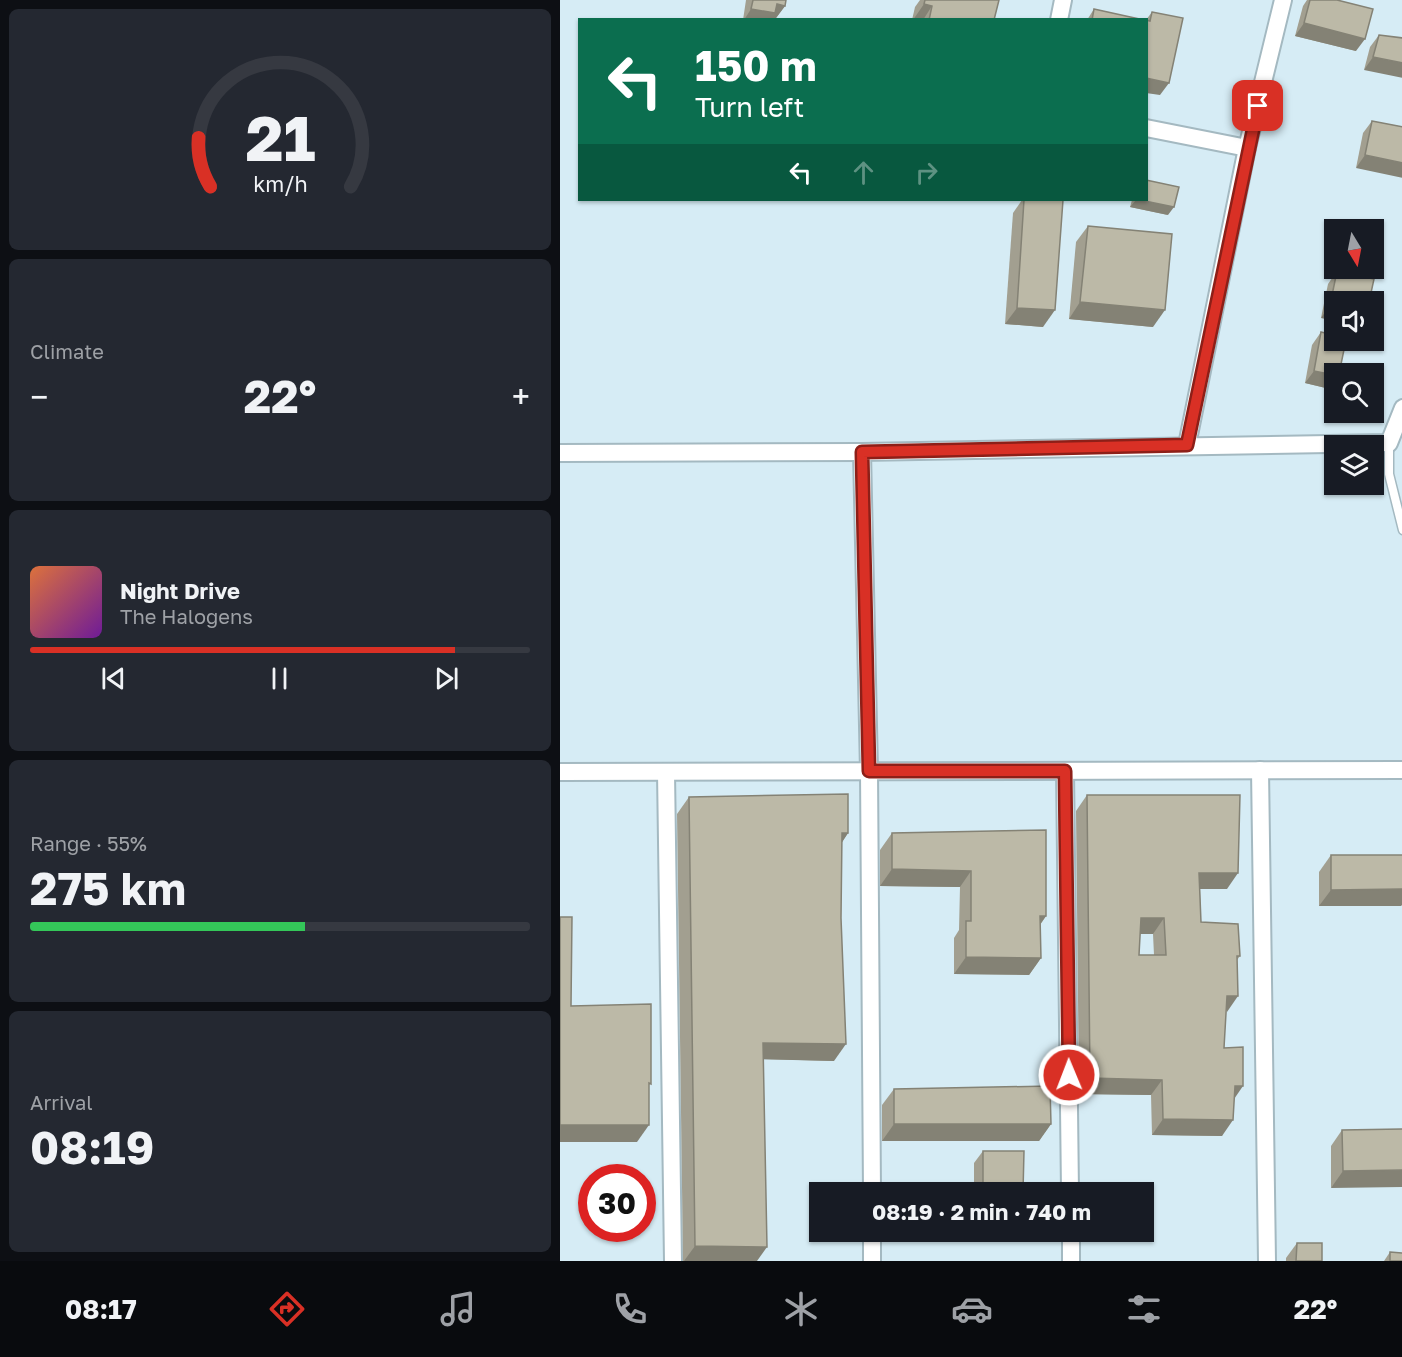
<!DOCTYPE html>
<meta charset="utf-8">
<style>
:root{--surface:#171b24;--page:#242831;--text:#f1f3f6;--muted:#9ea1a6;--line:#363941;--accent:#d93025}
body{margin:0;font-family:"Golos Text",sans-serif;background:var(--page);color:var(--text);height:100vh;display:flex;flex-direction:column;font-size:22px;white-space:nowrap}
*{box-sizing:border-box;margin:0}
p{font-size:20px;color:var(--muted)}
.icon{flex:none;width:33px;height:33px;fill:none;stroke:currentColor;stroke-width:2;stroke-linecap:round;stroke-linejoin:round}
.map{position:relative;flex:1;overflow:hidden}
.side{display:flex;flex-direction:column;gap:9px;padding:9px;background:#0d0f14;width:560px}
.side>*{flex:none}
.banner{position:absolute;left:18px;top:18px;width:570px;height:183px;border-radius:0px;box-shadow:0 2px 4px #0004;background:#0b6e4f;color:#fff;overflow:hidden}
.needle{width:39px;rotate:170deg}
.buttons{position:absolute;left:764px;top:219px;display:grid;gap:12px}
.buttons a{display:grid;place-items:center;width:60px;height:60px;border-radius:0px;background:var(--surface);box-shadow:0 2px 4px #0004;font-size:30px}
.speed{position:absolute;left:18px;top:1164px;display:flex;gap:12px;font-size:30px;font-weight:700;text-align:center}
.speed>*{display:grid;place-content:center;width:78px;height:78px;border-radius:50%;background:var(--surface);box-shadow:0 2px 4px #0004;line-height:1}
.speed .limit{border:9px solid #d22;background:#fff;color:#111}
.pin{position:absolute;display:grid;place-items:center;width:51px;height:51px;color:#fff;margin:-26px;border-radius:12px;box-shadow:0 3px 9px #0006}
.me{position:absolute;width:66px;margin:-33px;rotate:359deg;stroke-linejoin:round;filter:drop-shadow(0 0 4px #0008)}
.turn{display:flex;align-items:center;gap:21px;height:126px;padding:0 18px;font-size:27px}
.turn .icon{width:78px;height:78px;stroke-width:2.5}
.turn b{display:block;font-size:42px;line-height:51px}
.lanes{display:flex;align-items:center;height:57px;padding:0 18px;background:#0003;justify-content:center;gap:30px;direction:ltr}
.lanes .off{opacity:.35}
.big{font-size:45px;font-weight:700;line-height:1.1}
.side .card{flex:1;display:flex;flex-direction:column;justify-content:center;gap:9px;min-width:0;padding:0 21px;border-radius:9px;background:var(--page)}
.side .dial{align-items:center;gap:0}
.dial svg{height:156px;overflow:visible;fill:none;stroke:var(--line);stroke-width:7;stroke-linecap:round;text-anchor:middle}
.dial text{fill:var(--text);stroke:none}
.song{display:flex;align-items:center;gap:18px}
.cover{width:72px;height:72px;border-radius:9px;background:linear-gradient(135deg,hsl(20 70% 55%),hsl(280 70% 35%))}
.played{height:6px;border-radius:3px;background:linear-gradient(90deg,var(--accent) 85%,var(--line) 85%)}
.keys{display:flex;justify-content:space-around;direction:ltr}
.heat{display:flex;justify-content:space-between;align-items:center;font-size:33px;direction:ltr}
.charge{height:9px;border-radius:4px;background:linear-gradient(90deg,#34c759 55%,var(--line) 0)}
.trip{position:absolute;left:249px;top:1182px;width:345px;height:60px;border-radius:0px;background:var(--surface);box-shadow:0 2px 4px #0004;font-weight:700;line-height:60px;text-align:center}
.tab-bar{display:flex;height:96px;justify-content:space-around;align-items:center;background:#090b0e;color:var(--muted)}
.tab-bar .icon{width:42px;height:42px}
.tab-bar .active{color:var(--accent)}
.tab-bar b{font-size:27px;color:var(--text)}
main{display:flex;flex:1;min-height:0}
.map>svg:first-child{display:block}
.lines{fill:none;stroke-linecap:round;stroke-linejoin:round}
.lane-casing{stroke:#a4b9c1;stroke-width:11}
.street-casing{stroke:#a4b9c1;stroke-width:20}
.lane{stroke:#fff;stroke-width:8}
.street{stroke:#fff;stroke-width:16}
.wall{fill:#a29f90;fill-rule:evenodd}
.shaded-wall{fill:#848275}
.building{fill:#bcb9a7;stroke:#848275;stroke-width:1.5;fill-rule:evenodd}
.route-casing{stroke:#8d1f18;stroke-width:15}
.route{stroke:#d93025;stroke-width:10}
</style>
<main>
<section class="side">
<div class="card dial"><svg viewBox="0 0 100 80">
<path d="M14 69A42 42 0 1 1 86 69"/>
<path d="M14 69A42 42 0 0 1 8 44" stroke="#d93025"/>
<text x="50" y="56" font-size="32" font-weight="700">21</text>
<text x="50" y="72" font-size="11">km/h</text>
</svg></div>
<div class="card"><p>Climate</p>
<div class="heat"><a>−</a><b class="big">22°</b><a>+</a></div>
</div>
<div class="card">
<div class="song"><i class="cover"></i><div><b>Night Drive</b><p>The Halogens</p></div></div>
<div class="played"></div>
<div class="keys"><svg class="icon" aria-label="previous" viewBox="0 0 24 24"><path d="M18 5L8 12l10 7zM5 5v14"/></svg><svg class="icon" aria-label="pause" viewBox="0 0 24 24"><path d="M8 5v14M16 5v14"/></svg><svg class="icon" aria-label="next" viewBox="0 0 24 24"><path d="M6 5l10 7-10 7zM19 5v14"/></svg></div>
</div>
<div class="card"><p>Range · 55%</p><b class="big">275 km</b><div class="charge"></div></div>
<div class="card"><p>Arrival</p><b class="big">08:19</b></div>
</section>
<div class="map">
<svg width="843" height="1261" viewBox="0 0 843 1261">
<rect width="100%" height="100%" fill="#d6ecf5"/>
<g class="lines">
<defs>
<polyline id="lane" points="829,443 829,474 843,530"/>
<g id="street">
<polyline points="499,20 503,0"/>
<polyline points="586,128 687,148 723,0"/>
<polyline points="627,445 687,148"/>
<polyline points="302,452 309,771 312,1192"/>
<polyline points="0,453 302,452 829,443 843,408"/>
<polyline points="700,770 707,1261"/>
<polyline points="505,771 510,1192"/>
<polyline points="0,772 843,770"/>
<polyline points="106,772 113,1261"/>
<polyline points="312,1232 312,1261"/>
<polyline points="511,1232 511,1261"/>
</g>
</defs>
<!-- lane casing -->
<use href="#lane" class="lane-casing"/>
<!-- street casing -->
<use href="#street" class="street-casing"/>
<!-- lane -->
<use href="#lane" class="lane"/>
<!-- street -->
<use href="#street" class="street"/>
</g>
<!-- wall -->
<g class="wall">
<polygon points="186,0 226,0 225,6 216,18 212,18 211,20 183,20"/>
<polygon points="360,0 439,0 434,20 352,20 355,7"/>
<polygon points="747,0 777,0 796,51 735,36 743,6"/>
<polygon points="534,9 584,20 527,20"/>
<polygon points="592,12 600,95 586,20"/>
<polygon points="819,35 843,38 804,70 810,47"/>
<polygon points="812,121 843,127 796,168 803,133"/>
<polygon points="462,200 503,200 483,327 445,324 453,213"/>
<polygon points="572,200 586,200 608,215 570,207"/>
<polygon points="528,226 593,327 509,319 516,242"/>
<polygon points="777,271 809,302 761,318 768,284"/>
<polygon points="761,332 770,389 745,383 752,345"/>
<path d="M527,795L667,889H640L641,922L680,956L677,960L666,1012L664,1048L674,1099L662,1136L592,1135L591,1095L519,1094L516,811ZM580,934H593L594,955H579Z"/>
<polygon points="129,797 288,833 282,842 274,1061 203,1059 197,1261 123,1261 117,814"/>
<polygon points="486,830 486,916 480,925 481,958 469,975 394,974 394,938 399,930 400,887 320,886 320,850 332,833"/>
<polygon points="771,855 843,855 843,903 841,906 759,906 759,872"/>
<polygon points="334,1089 491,1124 479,1141 322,1141 322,1105"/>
<polygon points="843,1129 771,1188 771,1146 782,1130"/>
<polygon points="423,1151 463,1192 414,1192 414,1163"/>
<polygon points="737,1243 762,1261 726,1261 726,1258"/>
<polygon points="830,1252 843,1261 824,1261"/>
</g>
<!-- shaded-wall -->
<g class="shaded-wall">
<polygon points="217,4 225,6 216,18 212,18 211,20 184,20 191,9"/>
<polygon points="364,4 372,6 363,20 353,20"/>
<polygon points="744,23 805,39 796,51 735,36"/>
<polygon points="813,57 843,63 843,78 804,70"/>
<polygon points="586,78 609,83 600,95 586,93"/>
<polygon points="805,155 843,163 843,178 796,168"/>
<polygon points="576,200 580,200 614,207 608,215 570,207"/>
<polygon points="520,302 605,310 593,327 509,319"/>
<polygon points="770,305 774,306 774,321 761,318"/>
<polygon points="457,308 495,310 483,327 445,324"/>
<polygon points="754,371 774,375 774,383 770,389 745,383"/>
<polygon points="282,833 288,833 277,850"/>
<polygon points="332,869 411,871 400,887 320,886"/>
<polygon points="639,873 678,873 667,889 628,889"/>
<polygon points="843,889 843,903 841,906 759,906 771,890"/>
<polygon points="480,916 486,916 474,933"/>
<polygon points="581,918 604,918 593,934 570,934"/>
<polygon points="406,957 481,958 469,975 394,974"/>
<polygon points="667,996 678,996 667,1012"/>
<polygon points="203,1043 286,1044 274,1061 191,1059"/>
<polygon points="530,1078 602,1080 591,1095 519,1094"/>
<polygon points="675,1086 683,1086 672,1102"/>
<polygon points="603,1119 673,1120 662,1136 592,1135"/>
<polygon points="334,1124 491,1124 479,1141 322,1141"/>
<polygon points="0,1125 89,1125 77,1142 0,1142"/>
<polygon points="843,1170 843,1187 771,1188 783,1171"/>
<polygon points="135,1246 207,1247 197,1261 124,1261"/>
</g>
<!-- building -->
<g class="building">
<polygon points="193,0 226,0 225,6 217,4 215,13 191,9"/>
<polygon points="365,0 439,0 434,20 369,20 372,6 364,4"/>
<polygon points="750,0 777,0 813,9 805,39 744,23"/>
<polygon points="534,9 584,20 532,20"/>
<polygon points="592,12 623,18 609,83 586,78 586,20 590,21"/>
<polygon points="819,35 843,38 843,63 813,57"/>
<polygon points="812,121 843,127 843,163 805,155"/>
<polygon points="586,180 619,187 614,207 580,200 586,200"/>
<polygon points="464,200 503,200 495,310 457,308"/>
<polygon points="528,226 612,234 605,310 520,302"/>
<polygon points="777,271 814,279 809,302 774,302 774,306 770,305"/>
<polygon points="761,332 774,335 774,340 786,340 779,374 774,374 774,375 754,371"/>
<polygon points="288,794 288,833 282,833 281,918 286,1044 203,1043 207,1247 135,1246 129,797"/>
<path d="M527,795H680L678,873H639L641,922L678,924L680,956H677L678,996H667L664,1048L683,1047V1086H675L673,1120L603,1119L602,1080L530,1078ZM581,918H604L606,955H579Z"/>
<polygon points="486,830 486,916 480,916 481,958 406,957 406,921 411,921 411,871 332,869 332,833"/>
<polygon points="771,855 843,855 843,889 771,890"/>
<polygon points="0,917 12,917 11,1006 91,1004 91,1084 89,1083 89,1125 0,1125"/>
<polygon points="490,1086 491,1124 334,1124 334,1089"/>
<polygon points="843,1129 843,1170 783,1171 782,1130"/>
<polygon points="423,1151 464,1151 463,1192 423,1192"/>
<polygon points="737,1243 762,1243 762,1261 736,1261"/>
<polygon points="830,1252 843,1253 843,1261 830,1261"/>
</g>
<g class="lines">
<defs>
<polyline id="route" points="509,1075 505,771 309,771 302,452 627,445 698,106"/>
</defs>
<!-- route casing -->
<use href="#route" class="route-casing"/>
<!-- route -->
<use href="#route" class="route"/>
</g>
</svg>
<div class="buttons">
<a><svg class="needle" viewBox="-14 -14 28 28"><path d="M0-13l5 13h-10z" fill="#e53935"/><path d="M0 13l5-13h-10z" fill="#9ea1a6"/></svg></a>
<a><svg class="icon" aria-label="sound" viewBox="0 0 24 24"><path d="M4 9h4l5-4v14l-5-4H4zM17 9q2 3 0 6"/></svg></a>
<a><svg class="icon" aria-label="search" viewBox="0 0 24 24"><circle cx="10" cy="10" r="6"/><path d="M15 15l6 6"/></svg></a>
<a><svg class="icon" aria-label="layers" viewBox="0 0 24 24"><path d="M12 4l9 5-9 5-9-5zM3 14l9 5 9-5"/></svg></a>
</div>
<div class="speed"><div class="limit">30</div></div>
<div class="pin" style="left:698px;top:106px;background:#d93025"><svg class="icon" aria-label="arrive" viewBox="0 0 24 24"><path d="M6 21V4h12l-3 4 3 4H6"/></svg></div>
<svg class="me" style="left:509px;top:1075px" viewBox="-20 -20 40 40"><circle r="17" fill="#d93025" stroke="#fff" stroke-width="3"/><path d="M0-11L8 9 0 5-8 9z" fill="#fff"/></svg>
<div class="trip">08:19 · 2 min · 740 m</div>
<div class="banner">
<div class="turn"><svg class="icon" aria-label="left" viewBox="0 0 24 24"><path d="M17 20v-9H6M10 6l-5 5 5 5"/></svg><div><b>150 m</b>Turn left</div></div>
<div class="lanes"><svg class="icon" aria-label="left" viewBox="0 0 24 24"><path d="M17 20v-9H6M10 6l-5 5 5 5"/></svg><svg class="icon off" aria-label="ahead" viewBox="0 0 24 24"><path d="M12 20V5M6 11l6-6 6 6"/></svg><svg class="icon off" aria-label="right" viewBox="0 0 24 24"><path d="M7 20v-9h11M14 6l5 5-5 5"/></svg></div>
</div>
</div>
</main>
<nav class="tab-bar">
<b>08:17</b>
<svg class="icon active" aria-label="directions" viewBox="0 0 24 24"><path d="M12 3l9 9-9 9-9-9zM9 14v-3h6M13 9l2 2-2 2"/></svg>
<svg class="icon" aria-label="music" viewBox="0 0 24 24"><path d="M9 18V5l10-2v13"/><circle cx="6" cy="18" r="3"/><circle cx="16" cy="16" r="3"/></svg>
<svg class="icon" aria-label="phone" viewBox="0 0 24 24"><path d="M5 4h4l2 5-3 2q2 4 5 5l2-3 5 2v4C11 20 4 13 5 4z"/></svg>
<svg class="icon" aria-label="climate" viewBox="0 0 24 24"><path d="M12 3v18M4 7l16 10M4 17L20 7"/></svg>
<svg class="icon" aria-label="car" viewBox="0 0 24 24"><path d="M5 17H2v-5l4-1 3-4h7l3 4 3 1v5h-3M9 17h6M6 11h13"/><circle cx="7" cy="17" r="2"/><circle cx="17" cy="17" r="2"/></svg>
<svg class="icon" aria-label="filters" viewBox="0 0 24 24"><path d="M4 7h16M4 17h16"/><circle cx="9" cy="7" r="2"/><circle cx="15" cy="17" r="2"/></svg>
<b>22°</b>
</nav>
